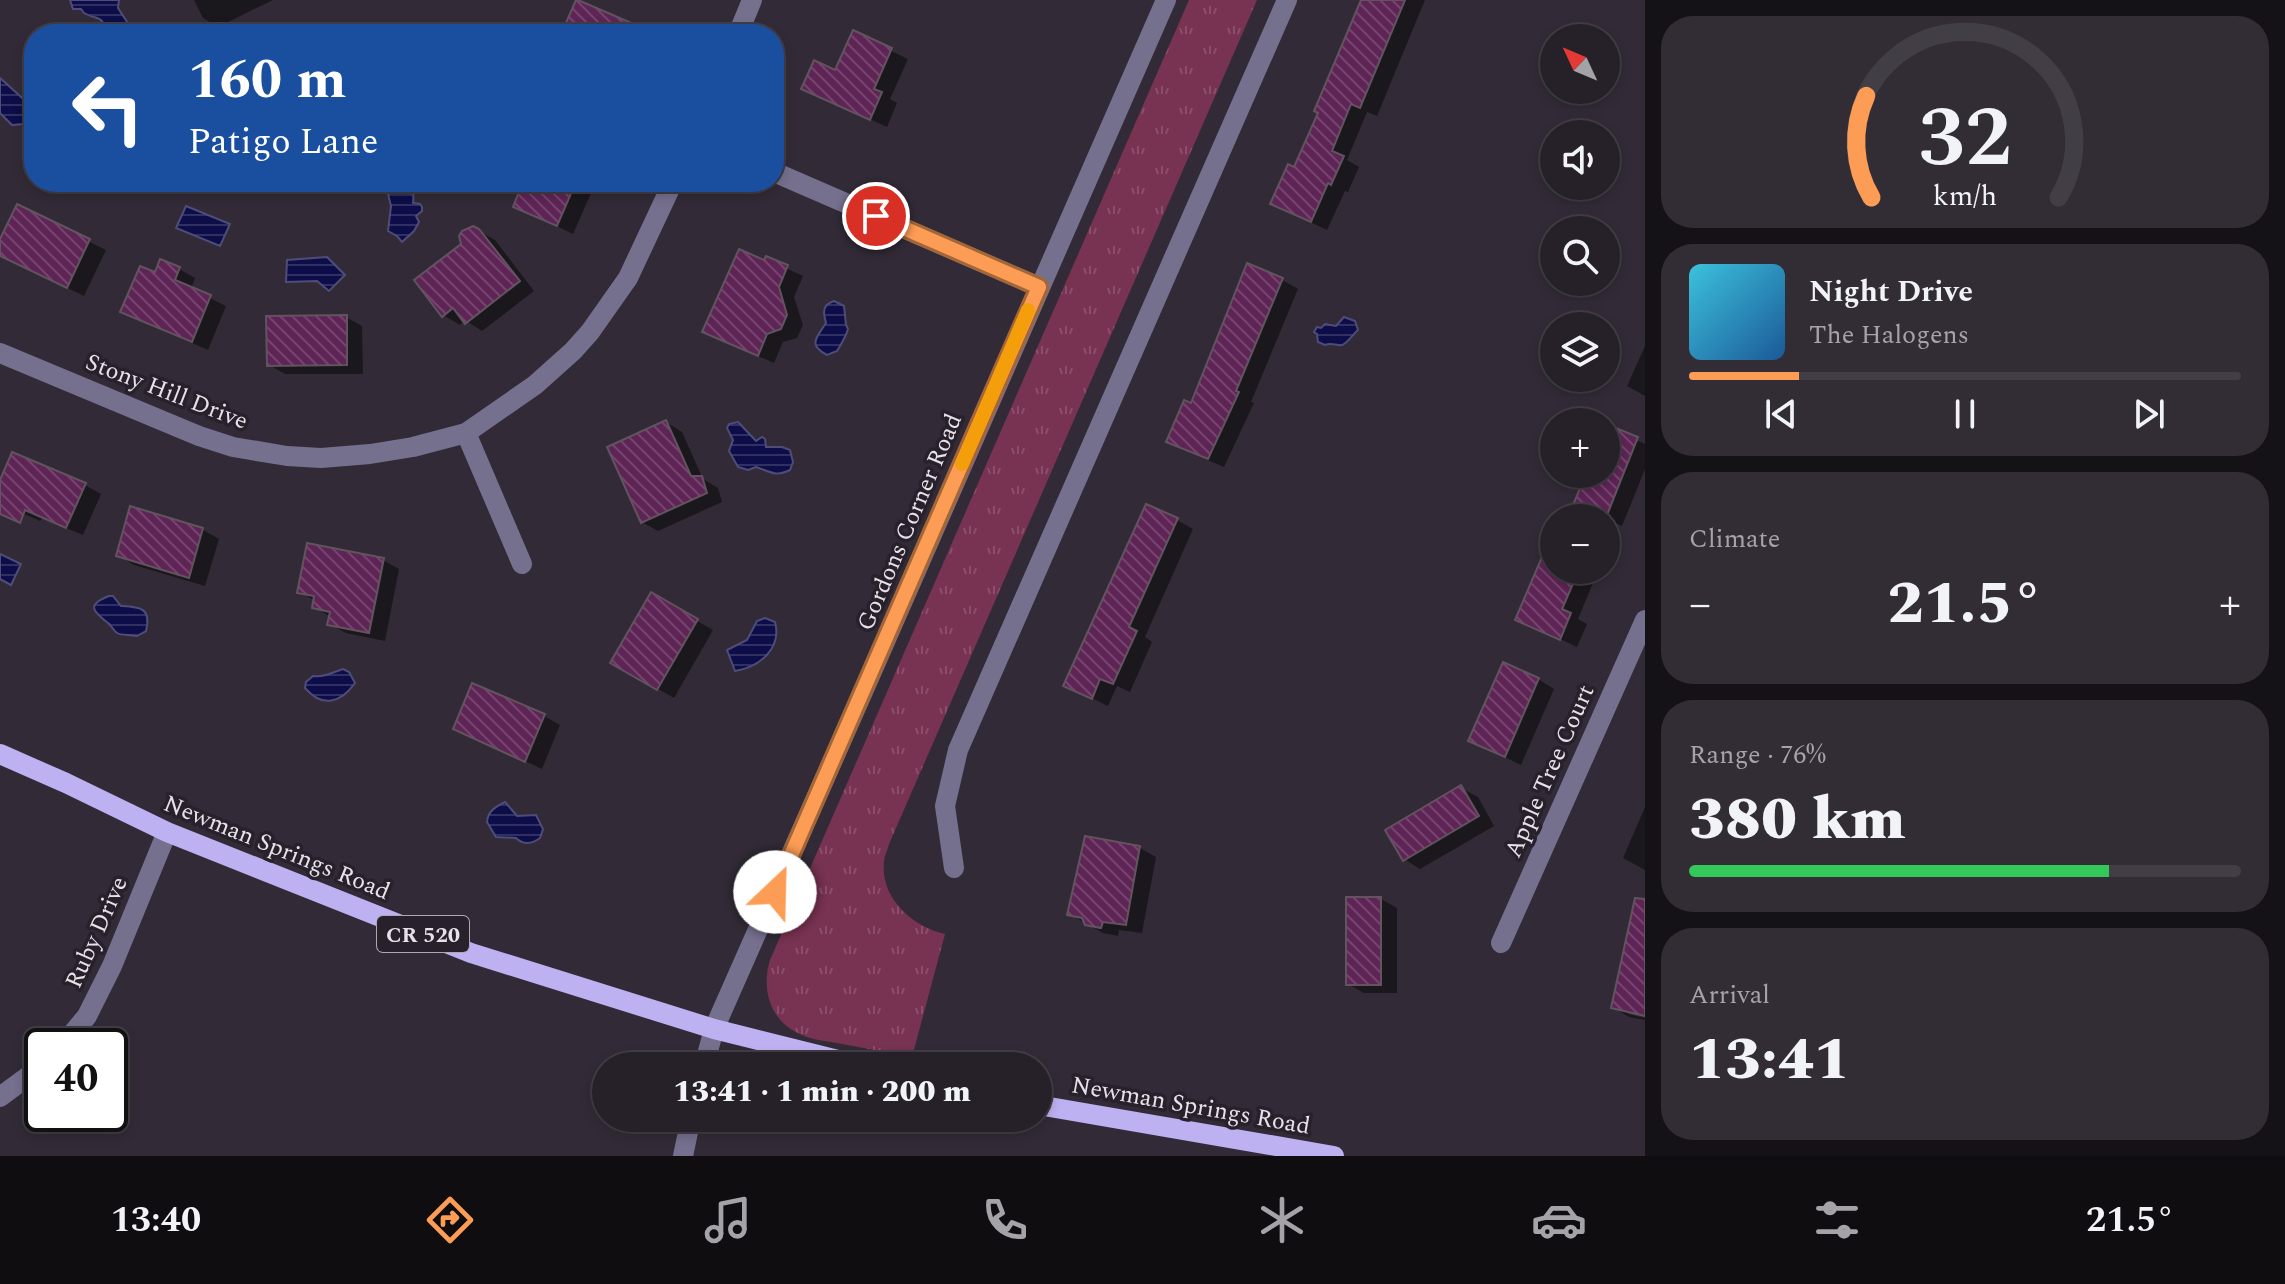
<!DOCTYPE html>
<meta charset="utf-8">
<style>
:root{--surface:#262029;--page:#322d35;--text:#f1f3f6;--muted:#a4a3a8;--line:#423e46;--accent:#fd9d55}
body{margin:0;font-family:Spectral,serif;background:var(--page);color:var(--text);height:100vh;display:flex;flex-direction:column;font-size:30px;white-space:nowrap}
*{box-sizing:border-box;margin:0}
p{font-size:26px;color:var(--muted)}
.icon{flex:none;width:44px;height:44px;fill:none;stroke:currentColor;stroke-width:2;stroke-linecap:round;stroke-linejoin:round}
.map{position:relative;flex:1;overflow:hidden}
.side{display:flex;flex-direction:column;gap:16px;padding:16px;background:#151217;width:640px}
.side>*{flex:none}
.top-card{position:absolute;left:24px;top:24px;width:760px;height:168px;border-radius:32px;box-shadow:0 4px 12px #0003,0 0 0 2px var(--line);background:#1a4fa0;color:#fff;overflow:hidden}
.needle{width:52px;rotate:314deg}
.controls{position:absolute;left:1540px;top:24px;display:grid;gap:16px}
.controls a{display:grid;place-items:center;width:80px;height:80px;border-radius:50%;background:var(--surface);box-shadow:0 4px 12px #0003,0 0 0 2px var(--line);font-size:40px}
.speed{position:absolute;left:24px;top:1028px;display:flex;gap:16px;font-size:40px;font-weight:700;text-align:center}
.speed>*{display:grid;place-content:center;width:104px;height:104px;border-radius:50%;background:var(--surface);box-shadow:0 4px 12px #0003,0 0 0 2px var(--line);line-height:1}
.speed .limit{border:4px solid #111;border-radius:12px;background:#fff;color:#111}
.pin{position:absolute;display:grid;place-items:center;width:68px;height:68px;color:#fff;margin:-34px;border:4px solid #fff;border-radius:50%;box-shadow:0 2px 8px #0007}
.me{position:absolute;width:88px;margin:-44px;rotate:24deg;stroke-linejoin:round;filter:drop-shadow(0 0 6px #0008)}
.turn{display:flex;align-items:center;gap:28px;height:168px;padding:0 32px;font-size:36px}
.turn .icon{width:104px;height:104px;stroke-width:2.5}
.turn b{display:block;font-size:56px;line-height:68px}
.big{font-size:60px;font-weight:800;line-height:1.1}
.side .widget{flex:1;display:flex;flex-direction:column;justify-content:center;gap:12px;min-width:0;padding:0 28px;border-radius:32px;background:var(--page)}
.side .dial{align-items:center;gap:0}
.dial svg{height:208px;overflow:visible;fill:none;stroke:var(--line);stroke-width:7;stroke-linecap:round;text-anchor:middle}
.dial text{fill:var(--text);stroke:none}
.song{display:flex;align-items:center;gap:24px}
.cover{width:96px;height:96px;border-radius:12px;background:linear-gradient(135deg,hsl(190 70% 55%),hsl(210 70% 35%))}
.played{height:8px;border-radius:4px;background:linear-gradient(90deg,var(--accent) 20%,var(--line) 20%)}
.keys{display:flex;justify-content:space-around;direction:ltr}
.heat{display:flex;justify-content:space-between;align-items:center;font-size:44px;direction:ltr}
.charge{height:12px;border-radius:6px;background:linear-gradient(90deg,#34c759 76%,var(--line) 0)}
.trip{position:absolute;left:592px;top:1052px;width:460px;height:80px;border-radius:40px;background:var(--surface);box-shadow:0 4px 12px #0003,0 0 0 2px var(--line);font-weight:800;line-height:80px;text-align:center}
.menu{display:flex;height:128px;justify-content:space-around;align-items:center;background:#0f0d10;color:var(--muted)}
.menu .icon{width:56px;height:56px}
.menu .on{color:var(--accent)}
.menu b{font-size:36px;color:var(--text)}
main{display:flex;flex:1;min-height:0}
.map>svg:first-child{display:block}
.grass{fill:url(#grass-tufts)}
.water{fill:url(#water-rules);stroke:#4e4d79;stroke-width:2}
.shadow{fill:#0007}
.building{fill:url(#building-back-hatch);stroke:#61545e;stroke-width:2}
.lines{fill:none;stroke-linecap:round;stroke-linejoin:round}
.minor{stroke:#76708f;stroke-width:20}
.major{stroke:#bdb1f1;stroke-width:20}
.route-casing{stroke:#a46637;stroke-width:20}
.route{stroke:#fd9d55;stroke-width:14}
.slow{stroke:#f59e0b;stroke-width:14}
.labels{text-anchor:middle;stroke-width:7;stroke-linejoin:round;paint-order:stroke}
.shield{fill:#28212c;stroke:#aea8b1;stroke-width:2}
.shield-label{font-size:22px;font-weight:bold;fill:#e7e2ea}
.street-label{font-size:24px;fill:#e7e2ea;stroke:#28212c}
</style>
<main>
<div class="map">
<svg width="1645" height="1156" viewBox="0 0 1645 1156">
<defs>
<pattern id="grass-tufts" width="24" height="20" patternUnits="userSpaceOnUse" patternTransform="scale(2)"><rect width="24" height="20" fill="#783252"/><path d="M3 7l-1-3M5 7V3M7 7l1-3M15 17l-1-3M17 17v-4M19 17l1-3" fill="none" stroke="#8b4f6b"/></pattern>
<pattern id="water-rules" width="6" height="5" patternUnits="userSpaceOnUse" patternTransform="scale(2)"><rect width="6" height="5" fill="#0d0d49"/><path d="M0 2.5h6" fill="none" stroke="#303063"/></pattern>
<pattern id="building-back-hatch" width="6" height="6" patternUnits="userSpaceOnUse" patternTransform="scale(2)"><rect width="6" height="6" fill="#5e2455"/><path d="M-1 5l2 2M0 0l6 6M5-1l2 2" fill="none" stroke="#75446e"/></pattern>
</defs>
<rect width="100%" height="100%" fill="#322b37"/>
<!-- grass -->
<path class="grass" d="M1189,0H1257L889,844C888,849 884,856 884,862C880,898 913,927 945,934L912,1057C887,1052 862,1048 837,1043C825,1041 812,1040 800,1034C770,1021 761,989 770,960Z"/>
<!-- water -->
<g class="water">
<path d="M70,0H119L118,8L131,28L130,34H107C102,13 98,21 84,13L81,9H73Z"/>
<polygon points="0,78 31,106 31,117 24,124 12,125 0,113"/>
<path d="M396,186C411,186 415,188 413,203L420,204L422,207V211L416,216L419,222L414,231L402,242L397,236L388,231L391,206L388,194Z"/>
<polygon points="186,206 230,224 220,246 176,228"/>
<polygon points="327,257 345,275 329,291 317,281 286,282 287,260"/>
<path d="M834,301L844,306L846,325L848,329C846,337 841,344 837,351L827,355C807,345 817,337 826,323C823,312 822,305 834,301Z"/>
<path d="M1344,317L1355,321L1358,330C1354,333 1347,344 1342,345C1336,346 1332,342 1325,345L1318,342L1317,334L1314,332L1317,327L1321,328L1325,324L1336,326Z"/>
<path d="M738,422L756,441L762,437L765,439L766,447H782L790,450L793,462L790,470C775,477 771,472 756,467L748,470L738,467L729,451L733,440L727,428L729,424Z"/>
<polygon points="0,554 21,564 11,585 0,579"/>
<path d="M109,596H113L121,606C139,607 152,607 146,631L137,636C131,634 122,636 117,633C115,632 110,624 108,623C94,612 85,605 109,596Z"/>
<path d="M765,618L775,622C782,648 760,667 735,671L727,650L747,640L757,621Z"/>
<path d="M343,669L349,672L355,683C341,703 322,708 305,688L306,682L313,676C325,677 331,673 343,669Z"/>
<path d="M505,802L517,816L536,815L543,829L540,838C532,844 523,845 516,838L496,837L487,822C488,811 495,807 505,802Z"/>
</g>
<!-- shadow -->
<g class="shadow">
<polygon points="194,0 273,0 218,27 203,18"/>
<polygon points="1366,0 1425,0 1377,116 1367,112 1347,160 1359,167 1348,192 1345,191 1327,230 1272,204 1295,169"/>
<polygon points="854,33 908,59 890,99 897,103 887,127 820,97 836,72"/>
<polygon points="500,182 596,182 573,234 515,206 521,191"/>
<polygon points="18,207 106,250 84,296 0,255 0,244"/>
<polygon points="473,228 495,240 534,291 482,331 465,320 460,325 443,315 463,245"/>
<polygon points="767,259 803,276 794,297 803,325 797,338 783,342 774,363 721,340 705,331"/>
<polygon points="179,269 195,278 191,289 226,306 208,350 139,320 122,311 156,274"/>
<polygon points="1282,280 1298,289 1251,402 1254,403 1224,467 1184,450 1168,441"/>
<polygon points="346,317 362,326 363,374 285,374 269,365"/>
<polygon points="1645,346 1645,396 1627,386"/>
<polygon points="666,422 682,432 703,479 718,488 722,502 658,531 642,522"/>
<polygon points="1607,427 1645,444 1645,469 1622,526 1575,505 1588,474 1606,474"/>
<polygon points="0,485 85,485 101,494 83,535 42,518 40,521 0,503"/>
<polygon points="132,509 203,530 219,539 205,586 134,565 118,555"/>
<polygon points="1177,520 1193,529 1145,637 1152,642 1130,692 1117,686 1108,706 1065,685"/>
<polygon points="1554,550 1554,570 1598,571 1578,619 1587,624 1577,647 1518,619"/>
<polygon points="383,560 399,569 385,641 346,633 329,624 331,617 314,607 316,601 299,592"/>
<polygon points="652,595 713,630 674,698 612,662"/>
<polygon points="1538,679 1554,689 1521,765 1471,741"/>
<polygon points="474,686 544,716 560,725 542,769 455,728"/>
<polygon points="1461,788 1478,797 1494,826 1420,869 1404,859"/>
<polygon points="1645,807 1645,870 1623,858"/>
<polygon points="1086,838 1140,848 1156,857 1142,933 1119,930 1118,936 1103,933 1069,914"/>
<polygon points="1381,899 1397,908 1397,993 1364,993 1348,984"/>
<polygon points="1645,929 1645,1014 1628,1010 1628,1014 1645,1018 1645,1020 1629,1017 1613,1007"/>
</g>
<!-- building -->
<g class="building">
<polygon points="576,0 578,0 657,34 561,34"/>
<polygon points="1361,0 1405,0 1360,108 1351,104 1332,151 1344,156 1331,185 1328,183 1311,222 1270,204 1288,164 1294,167 1318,113 1314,111"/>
<polygon points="853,30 892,48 874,89 882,92 870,120 801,89 814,60 835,70"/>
<polygon points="523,182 576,182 557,226 513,207"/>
<polygon points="17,204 90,239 67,288 0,256 0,239"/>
<polygon points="473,226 479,229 520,281 465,324 453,308 442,317 414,280 461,244 459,236 462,231"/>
<polygon points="739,249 764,260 766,256 788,265 779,287 787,315 781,329 767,334 758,356 702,332"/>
<polygon points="160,259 180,267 175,280 211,295 192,342 120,312 140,266 155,272"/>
<polygon points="1247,263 1283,278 1236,391 1239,392 1208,459 1166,442 1184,400 1191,403"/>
<polygon points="347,315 347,365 267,366 266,316"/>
<polygon points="666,420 691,476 702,476 707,493 641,523 607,447"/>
<polygon points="1606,424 1638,437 1607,515 1603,518 1573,505 1586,474 1606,474"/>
<polygon points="12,452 86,483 66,528 25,510 20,523 0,514 0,480"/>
<polygon points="1146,504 1178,518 1129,627 1137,631 1113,684 1100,679 1092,699 1063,686"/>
<polygon points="130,506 203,528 189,578 116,556"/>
<polygon points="1554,529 1554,570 1579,570 1562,609 1571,613 1560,640 1515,620"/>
<polygon points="307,543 384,558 369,633 327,625 330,612 312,608 314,596 297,593"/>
<polygon points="651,592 698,619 657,690 610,663"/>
<polygon points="1503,662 1539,678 1505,757 1468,741"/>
<polygon points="472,683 545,714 525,762 453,729"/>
<polygon points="1461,785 1479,816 1403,861 1385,830"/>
<polygon points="1085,836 1140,846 1126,925 1103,922 1101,928 1085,925 1082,918 1067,915"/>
<rect x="1346" y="897" width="35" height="88"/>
<polygon points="1635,898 1645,899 1645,1016 1611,1008"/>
</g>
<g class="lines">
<!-- minor -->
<g class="minor">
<polyline points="738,34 752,0"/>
<polyline points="774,172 1039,287"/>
<polyline points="0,353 199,436 233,447 287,456 321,458 370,454 413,447 466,433 535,385 573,351 590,332 628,278 673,182"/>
<polyline points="466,433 522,564"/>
<polyline points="954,868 945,806 958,750 1287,0"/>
<polyline points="1501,943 1645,620"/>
<polyline points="62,1046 87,1016 112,966 167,832"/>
<path d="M704,1066L714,1029C867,687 1014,343 1166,0"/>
<polyline points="0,1097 42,1066"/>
<polyline points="683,1156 691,1118"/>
</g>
<!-- major -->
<g class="major">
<polyline points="0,754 66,783 167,832 471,953 714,1029 862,1066"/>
<polyline points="1038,1105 1334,1156"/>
</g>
</g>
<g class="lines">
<defs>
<polyline id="route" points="775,892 1039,287 876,216"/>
</defs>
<!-- route casing -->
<use href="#route" class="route-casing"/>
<!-- route -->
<use href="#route" class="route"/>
<!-- slow -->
<polyline class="slow" points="962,464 1028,310"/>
</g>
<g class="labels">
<!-- shield labels -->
<rect class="shield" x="377" y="916" width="92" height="36" rx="6"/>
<g class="shield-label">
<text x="423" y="942">CR 520</text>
</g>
<!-- street labels -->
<g class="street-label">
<text transform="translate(167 391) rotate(21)" y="8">Stony Hill Drive</text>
<text transform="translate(909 522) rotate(-67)" y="8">Gordons Corner Road</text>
<text transform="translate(1549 771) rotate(-66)" y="8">Apple Tree Court</text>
<text transform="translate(277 847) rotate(22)" y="8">Newman Springs Road</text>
<text transform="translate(96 932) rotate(-66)" y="8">Ruby Drive</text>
<text transform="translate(1191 1105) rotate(10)" y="8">Newman Springs Road</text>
</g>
</g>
</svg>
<div class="controls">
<a><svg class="needle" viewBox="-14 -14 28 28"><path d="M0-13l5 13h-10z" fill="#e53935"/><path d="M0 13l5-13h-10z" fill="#a4a3a8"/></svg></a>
<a><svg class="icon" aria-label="sound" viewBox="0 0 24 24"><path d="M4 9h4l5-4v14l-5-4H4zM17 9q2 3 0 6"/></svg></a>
<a><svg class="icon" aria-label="search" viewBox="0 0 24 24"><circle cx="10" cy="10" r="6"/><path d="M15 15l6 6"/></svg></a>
<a><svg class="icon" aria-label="layers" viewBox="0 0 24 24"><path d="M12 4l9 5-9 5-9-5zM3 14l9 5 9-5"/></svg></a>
<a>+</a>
<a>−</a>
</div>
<div class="speed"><div class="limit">40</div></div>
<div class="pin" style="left:876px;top:216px;background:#d93025"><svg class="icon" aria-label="arrive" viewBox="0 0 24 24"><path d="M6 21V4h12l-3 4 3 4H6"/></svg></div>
<svg class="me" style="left:775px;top:892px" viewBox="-20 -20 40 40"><circle r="19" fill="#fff"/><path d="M0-13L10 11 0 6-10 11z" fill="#fd9d55"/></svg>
<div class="trip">13:41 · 1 min · 200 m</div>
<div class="top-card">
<div class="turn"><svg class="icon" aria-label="left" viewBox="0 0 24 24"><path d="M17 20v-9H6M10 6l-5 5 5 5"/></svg><div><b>160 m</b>Patigo Lane</div></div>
</div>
</div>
<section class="side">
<div class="widget dial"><svg viewBox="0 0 100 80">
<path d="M14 69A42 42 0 1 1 86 69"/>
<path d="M14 69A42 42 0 0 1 12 30" stroke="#fd9d55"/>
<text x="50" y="56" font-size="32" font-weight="700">32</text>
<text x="50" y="72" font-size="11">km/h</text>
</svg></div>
<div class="widget">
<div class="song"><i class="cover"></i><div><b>Night Drive</b><p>The Halogens</p></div></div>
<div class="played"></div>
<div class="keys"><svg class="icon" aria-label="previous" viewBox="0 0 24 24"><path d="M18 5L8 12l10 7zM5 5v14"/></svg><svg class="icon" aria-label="pause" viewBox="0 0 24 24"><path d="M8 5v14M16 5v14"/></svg><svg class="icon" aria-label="next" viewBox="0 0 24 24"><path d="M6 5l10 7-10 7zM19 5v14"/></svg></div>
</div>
<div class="widget"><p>Climate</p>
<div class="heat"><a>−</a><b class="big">21.5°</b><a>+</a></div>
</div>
<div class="widget"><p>Range · 76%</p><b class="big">380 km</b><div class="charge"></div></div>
<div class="widget"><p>Arrival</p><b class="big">13:41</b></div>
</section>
</main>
<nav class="menu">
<b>13:40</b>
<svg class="icon on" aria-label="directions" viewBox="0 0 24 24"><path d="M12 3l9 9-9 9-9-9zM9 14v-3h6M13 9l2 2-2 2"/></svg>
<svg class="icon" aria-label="music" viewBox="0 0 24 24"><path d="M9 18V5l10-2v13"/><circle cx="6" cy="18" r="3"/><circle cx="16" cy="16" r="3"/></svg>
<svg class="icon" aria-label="phone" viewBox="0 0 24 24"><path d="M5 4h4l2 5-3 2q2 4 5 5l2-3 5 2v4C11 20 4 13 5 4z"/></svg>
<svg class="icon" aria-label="climate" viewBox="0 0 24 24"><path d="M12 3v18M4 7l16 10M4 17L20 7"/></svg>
<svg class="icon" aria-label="car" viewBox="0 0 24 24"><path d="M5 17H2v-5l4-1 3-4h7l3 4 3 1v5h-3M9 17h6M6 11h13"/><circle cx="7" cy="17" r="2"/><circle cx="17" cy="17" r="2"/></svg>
<svg class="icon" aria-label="filters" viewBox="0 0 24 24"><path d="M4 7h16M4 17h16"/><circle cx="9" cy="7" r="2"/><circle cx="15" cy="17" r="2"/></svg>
<b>21.5°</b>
</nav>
